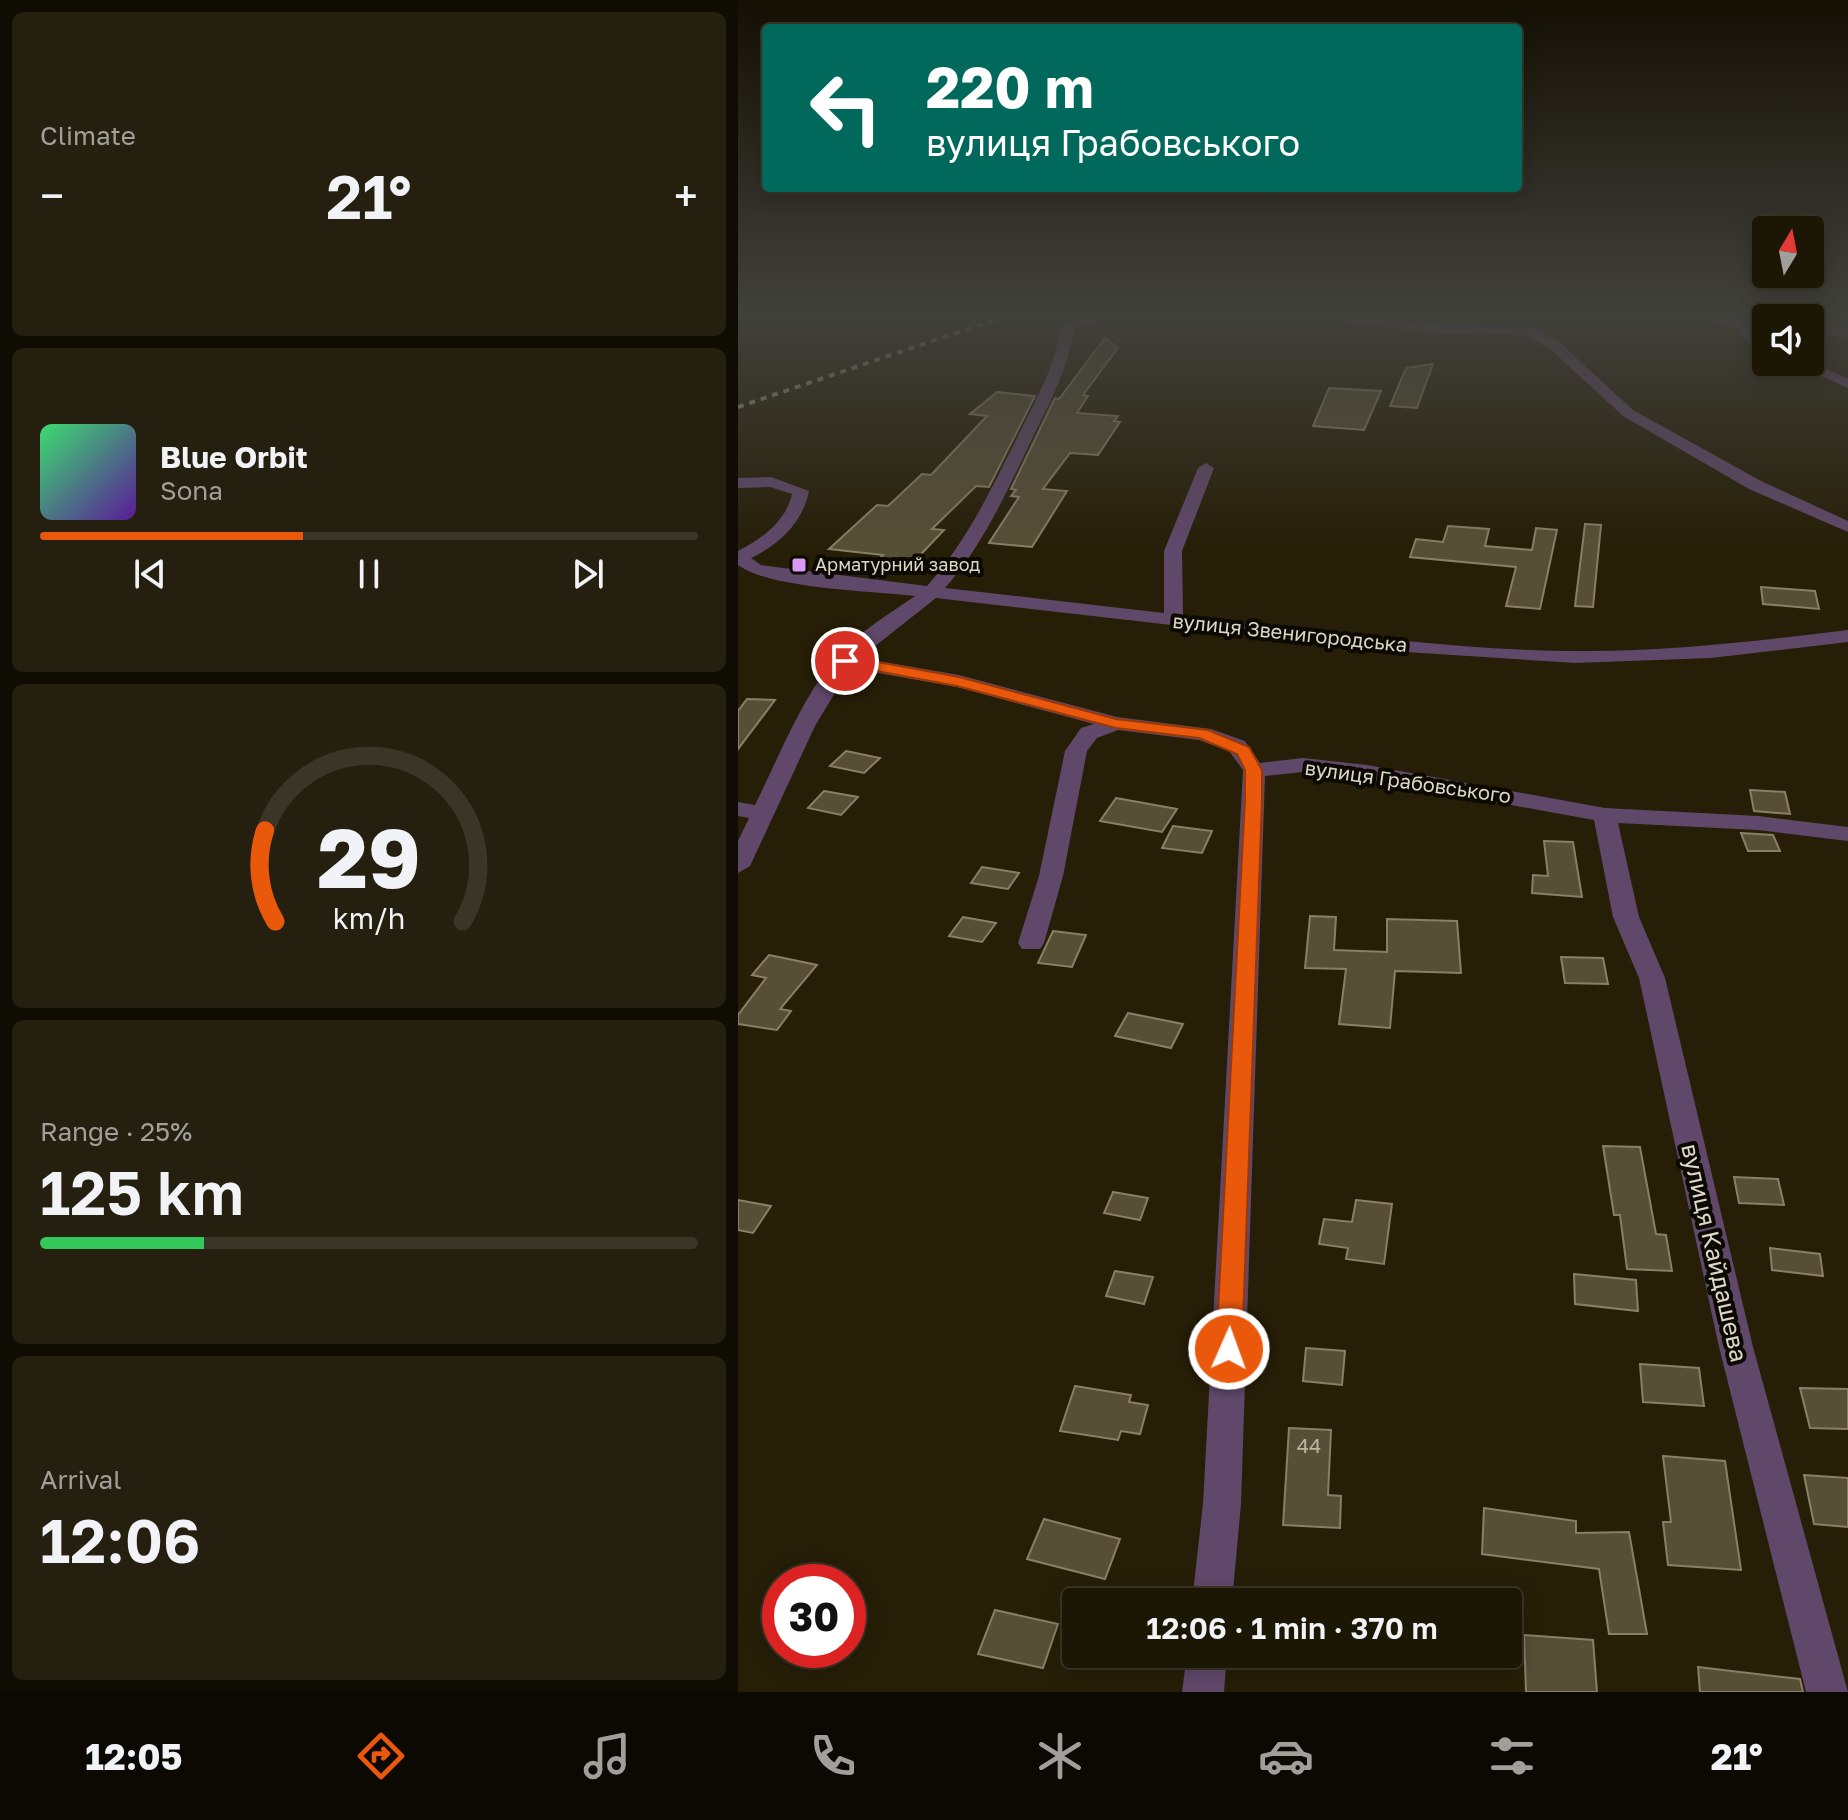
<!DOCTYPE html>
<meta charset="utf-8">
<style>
:root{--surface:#1c1605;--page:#251f0f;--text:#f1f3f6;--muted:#a09f9a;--line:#3a3527;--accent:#ea580c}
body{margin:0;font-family:"Golos Text",sans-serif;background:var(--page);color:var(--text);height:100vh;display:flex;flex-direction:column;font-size:30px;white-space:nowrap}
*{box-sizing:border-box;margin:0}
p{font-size:26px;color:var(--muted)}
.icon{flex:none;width:44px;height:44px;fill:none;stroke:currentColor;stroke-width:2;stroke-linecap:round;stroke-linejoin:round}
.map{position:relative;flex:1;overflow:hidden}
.panel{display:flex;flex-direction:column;gap:12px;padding:12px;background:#0f0c03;width:738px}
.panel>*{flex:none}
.hud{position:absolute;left:24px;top:24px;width:760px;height:168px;border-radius:8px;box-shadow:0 4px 20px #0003,0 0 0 2px var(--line);background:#00695c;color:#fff;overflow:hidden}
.needle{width:52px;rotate:10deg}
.controls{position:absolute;left:1014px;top:216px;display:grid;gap:16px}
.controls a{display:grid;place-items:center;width:72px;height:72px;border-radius:8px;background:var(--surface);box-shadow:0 4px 20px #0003,0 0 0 2px var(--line);font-size:40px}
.speed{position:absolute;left:24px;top:1564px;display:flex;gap:16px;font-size:40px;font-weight:700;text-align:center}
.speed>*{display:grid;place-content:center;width:104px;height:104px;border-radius:50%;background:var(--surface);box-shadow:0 4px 20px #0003,0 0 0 2px var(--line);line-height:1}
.speed .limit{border:12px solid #d22;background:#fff;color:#111}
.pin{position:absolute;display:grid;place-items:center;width:68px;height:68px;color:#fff;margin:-34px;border:4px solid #fff;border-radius:50%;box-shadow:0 2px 8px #0007}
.me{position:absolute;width:88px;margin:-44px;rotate:2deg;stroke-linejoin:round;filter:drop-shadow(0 0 6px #0008)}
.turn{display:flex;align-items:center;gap:28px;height:168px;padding:0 32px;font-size:36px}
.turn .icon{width:104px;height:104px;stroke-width:2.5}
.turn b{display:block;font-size:56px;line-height:68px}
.big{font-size:60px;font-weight:600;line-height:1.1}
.panel .tile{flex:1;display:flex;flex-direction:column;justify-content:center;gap:12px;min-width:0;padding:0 28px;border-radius:12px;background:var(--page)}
.panel .dial{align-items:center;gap:0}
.dial svg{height:208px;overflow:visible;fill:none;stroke:var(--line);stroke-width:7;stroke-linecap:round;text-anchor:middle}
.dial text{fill:var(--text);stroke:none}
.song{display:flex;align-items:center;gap:24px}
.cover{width:96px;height:96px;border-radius:12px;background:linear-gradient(135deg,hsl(140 70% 55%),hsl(270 70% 35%))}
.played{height:8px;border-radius:4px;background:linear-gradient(90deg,var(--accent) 40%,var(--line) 40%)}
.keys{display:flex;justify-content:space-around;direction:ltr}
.heat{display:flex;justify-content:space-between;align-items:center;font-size:44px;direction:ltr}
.charge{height:12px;border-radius:6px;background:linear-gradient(90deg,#34c759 25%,var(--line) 0)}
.trip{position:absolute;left:324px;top:1588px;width:460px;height:80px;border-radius:8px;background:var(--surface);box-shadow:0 4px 20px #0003,0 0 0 2px var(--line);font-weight:600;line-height:80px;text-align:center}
.tab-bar{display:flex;height:128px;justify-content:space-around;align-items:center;background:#0b0902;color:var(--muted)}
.tab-bar .icon{width:56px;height:56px}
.tab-bar .selected{color:var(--accent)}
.tab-bar b{font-size:36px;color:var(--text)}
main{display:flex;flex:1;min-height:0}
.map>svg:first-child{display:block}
.building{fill:#574e36;stroke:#897f65;stroke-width:2}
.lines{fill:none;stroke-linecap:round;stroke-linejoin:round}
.minor{fill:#60486a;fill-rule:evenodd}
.rail{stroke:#9c9685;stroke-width:4;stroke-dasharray:6 6;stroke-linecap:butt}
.route{fill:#ea580c;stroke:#983908;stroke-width:2}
.poi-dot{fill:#db99f6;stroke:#0c0902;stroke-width:3}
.labels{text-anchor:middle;stroke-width:8;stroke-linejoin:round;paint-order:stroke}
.far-poi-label{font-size:18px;fill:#dbd6c8;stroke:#0c0902;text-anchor:start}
.street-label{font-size:20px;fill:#dbd6c8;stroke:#0c0902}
.near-number-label{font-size:20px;fill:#bab4a4}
.near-street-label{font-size:24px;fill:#dbd6c8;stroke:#0c0902}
</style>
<main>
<section class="panel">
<div class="tile"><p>Climate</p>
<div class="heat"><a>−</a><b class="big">21°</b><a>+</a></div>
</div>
<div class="tile">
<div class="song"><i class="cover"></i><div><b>Blue Orbit</b><p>Sona</p></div></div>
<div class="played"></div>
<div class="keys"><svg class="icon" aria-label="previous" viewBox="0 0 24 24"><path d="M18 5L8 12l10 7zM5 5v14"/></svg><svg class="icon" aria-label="pause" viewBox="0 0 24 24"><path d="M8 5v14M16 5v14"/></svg><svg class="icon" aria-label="next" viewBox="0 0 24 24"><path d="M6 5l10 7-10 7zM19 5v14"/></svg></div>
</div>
<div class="tile dial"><svg viewBox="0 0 100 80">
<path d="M14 69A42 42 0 1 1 86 69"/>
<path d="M14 69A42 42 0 0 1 10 34" stroke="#ea580c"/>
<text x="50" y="56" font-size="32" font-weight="700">29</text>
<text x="50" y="72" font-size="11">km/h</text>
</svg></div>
<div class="tile"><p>Range · 25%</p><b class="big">125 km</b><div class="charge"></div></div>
<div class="tile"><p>Arrival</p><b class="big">12:06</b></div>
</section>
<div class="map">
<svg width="1110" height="1692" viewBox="0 0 1110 1692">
<rect width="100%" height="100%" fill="#261e07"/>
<!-- building -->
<g class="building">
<polygon points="367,338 380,348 345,395 350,396 339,413 380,416 376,421 382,422 360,455 332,453 305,489 329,491 294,547 251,543 281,497 273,496 278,490 273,489 317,398 321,399"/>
<polygon points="695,364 679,408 652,406 668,368"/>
<polygon points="591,388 643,391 626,430 575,426"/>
<polygon points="259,392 297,396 251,487 238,486 194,529 206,530 167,571 133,567 145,555 91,549 139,505 150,506 184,474 193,475 249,416 232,414"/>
<polygon points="847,524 863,525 855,607 837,606"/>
<polygon points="710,526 751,529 747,546 794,550 798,528 819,530 802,609 768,606 778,567 672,557 678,539 705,542"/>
<polygon points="1023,587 1077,591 1081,609 1025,604"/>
<polygon points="9,699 37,700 0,749 0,711"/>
<polygon points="108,751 142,758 126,773 92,766"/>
<polygon points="1012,790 1047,792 1052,814 1016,811"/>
<polygon points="86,791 120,797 103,815 70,808"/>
<polygon points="378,798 439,809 424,832 362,821"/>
<polygon points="435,826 474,831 464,853 424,848"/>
<polygon points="1003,833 1035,835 1042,851 1010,851"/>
<polygon points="806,841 835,842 844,897 794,893 795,875 810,876"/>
<polygon points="244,867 281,873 270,889 233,883"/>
<polygon points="572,916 598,917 596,950 649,952 649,919 719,921 723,973 657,971 652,1028 601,1024 608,969 567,968"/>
<polygon points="225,917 258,923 244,942 211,936"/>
<polygon points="315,931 348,935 334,967 300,963"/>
<polygon points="31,955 79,965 42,1009 53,1011 39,1030 0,1024 0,1015 28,978 14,975"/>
<polygon points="823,957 865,958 870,984 827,983"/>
<polygon points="390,1013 445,1024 433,1048 377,1036"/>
<polygon points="865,1146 902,1147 918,1234 928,1235 934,1271 889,1269 882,1215 876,1215"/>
<polygon points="996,1177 1040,1179 1046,1205 1001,1203"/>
<polygon points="375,1192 410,1198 402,1220 366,1213"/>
<polygon points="0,1200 33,1206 15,1233 0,1230"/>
<polygon points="618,1200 654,1204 646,1264 608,1259 610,1248 581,1244 586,1219 614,1222"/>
<polygon points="1032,1248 1082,1254 1085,1276 1034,1270"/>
<polygon points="377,1271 415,1277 406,1304 368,1296"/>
<polygon points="836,1274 898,1280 900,1311 837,1304"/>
<polygon points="568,1348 607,1351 604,1385 565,1381"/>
<polygon points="902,1364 961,1368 966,1406 905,1402"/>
<polygon points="337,1386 393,1395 391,1402 410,1405 402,1434 383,1431 380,1440 322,1431"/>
<polygon points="1062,1388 1110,1389 1110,1429 1072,1428"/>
<polygon points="551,1428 593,1430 590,1495 603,1496 602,1528 545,1525"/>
<polygon points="925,1456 987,1461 1003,1570 930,1565 925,1522 933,1522"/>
<polygon points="1066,1475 1110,1478 1110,1527 1076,1524"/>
<polygon points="746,1508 838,1521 838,1533 891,1532 909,1634 871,1634 861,1569 744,1554"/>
<polygon points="306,1519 382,1539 367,1579 289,1559"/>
<polygon points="257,1610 320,1624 305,1668 240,1654"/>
<polygon points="786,1635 855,1640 859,1692 788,1692"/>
<polygon points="960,1667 1062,1679 1065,1692 962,1692"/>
</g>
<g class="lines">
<!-- minor -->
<g class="minor">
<path d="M363,313L377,315L336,329C330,369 312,402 294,439C269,491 246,544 207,588L426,613V551L460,468L468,463L476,468L444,551L445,615C575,630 707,650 838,651C929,652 1020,641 1110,630V642L973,658L837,663L668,652L198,598L122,658L221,675L379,717L473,729L507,741L522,763L565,758L629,765L867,808L1020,816L1110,827V841L1020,830L880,823L901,917L927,978L1015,1347L1110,1692H1068L981,1347L901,978L875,917L856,820L629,779L565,772L527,776L503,1504L494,1602H454L465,1504L505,770L491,751L461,740L380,730L359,738L349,751L325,876L306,943L302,949H284L280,943L301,876L327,751L343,728L356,724L219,687L112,668L77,726L12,866L0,873V841L11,818L0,816V802L17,805C40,758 60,708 90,667C112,637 147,617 177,596C133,591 33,589 0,565V551C24,539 48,521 54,494L32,487L0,488V478L33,477L71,491C65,522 41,545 13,558L23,565L189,586C228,542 252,492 278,440C297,402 316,369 323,327Z"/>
<path d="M956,313C981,313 1003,325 1028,321V329L1015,331L1028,341V352L1001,334L1000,329Z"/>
<polygon points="612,314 704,326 795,328 820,341 895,410 1023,481 1110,521 1110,532 1011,489 885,416 810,347 787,335 704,334 607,321 607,315"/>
<polygon points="1072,325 1110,329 1110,337 1072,333"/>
<polygon points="1053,362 1072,362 1110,379 1110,388"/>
<polygon points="449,1654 489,1654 486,1692 444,1692"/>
</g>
<!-- rail -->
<polyline class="rail" points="0,407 277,313"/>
</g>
<!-- sky -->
<linearGradient id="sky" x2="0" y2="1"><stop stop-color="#151004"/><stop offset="0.57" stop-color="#41413c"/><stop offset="1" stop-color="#41413c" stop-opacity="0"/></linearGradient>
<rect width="1110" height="550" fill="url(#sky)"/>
<!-- route -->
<polygon class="route" points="107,656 221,677 378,719 470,730 511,747 524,770 524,800 504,1349 500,1357 491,1360 482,1357 478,1349 507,800 507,770 499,754 461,738 378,728 219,686 101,664 99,661"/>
<!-- markers -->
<rect class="poi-dot" x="53" y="557" width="16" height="16" rx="4"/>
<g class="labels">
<!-- far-poi labels -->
<g class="far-poi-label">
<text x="77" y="571">Арматурний завод</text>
</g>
<!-- street labels -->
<g class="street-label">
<text transform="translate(552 633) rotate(6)" y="7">вулиця Звенигородська</text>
<text transform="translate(670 782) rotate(8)" y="7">вулиця Грабовського</text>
</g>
<!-- near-number labels -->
<g class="near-number-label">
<text x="571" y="1453">44</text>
</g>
<!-- near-street labels -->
<g class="near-street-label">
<text transform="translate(976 1253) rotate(77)" y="8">вулиця Кайдашева</text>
</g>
</g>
</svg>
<div class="controls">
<a><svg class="needle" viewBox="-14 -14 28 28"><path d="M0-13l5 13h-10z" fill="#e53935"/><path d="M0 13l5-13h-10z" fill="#a09f9a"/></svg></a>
<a><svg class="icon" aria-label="sound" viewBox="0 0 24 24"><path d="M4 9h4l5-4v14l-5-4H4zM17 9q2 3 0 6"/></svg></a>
</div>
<div class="speed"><div class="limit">30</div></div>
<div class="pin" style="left:107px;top:661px;background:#d93025"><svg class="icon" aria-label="arrive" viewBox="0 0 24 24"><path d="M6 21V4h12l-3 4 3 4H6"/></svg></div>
<svg class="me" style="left:491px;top:1349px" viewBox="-20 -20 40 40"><circle r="17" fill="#ea580c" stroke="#fff" stroke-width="3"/><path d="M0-11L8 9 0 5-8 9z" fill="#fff"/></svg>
<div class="trip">12:06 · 1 min · 370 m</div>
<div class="hud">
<div class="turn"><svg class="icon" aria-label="left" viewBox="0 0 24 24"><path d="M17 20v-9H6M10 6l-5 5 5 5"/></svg><div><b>220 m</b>вулиця Грабовського</div></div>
</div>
</div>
</main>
<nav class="tab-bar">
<b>12:05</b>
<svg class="icon selected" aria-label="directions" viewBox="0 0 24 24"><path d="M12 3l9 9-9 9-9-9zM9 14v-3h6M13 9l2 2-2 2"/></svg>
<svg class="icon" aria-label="music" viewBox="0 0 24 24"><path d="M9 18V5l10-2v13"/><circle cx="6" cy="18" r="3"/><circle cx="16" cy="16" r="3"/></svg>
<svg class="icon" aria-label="phone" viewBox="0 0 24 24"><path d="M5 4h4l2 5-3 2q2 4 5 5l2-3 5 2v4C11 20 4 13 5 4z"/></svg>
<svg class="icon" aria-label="climate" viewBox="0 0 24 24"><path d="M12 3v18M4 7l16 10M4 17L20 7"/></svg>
<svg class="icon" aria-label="car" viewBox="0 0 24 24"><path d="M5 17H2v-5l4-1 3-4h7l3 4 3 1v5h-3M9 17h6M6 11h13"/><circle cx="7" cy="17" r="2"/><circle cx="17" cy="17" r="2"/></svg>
<svg class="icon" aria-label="filters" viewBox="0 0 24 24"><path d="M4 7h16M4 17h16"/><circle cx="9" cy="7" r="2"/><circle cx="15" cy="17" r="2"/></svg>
<b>21°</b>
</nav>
